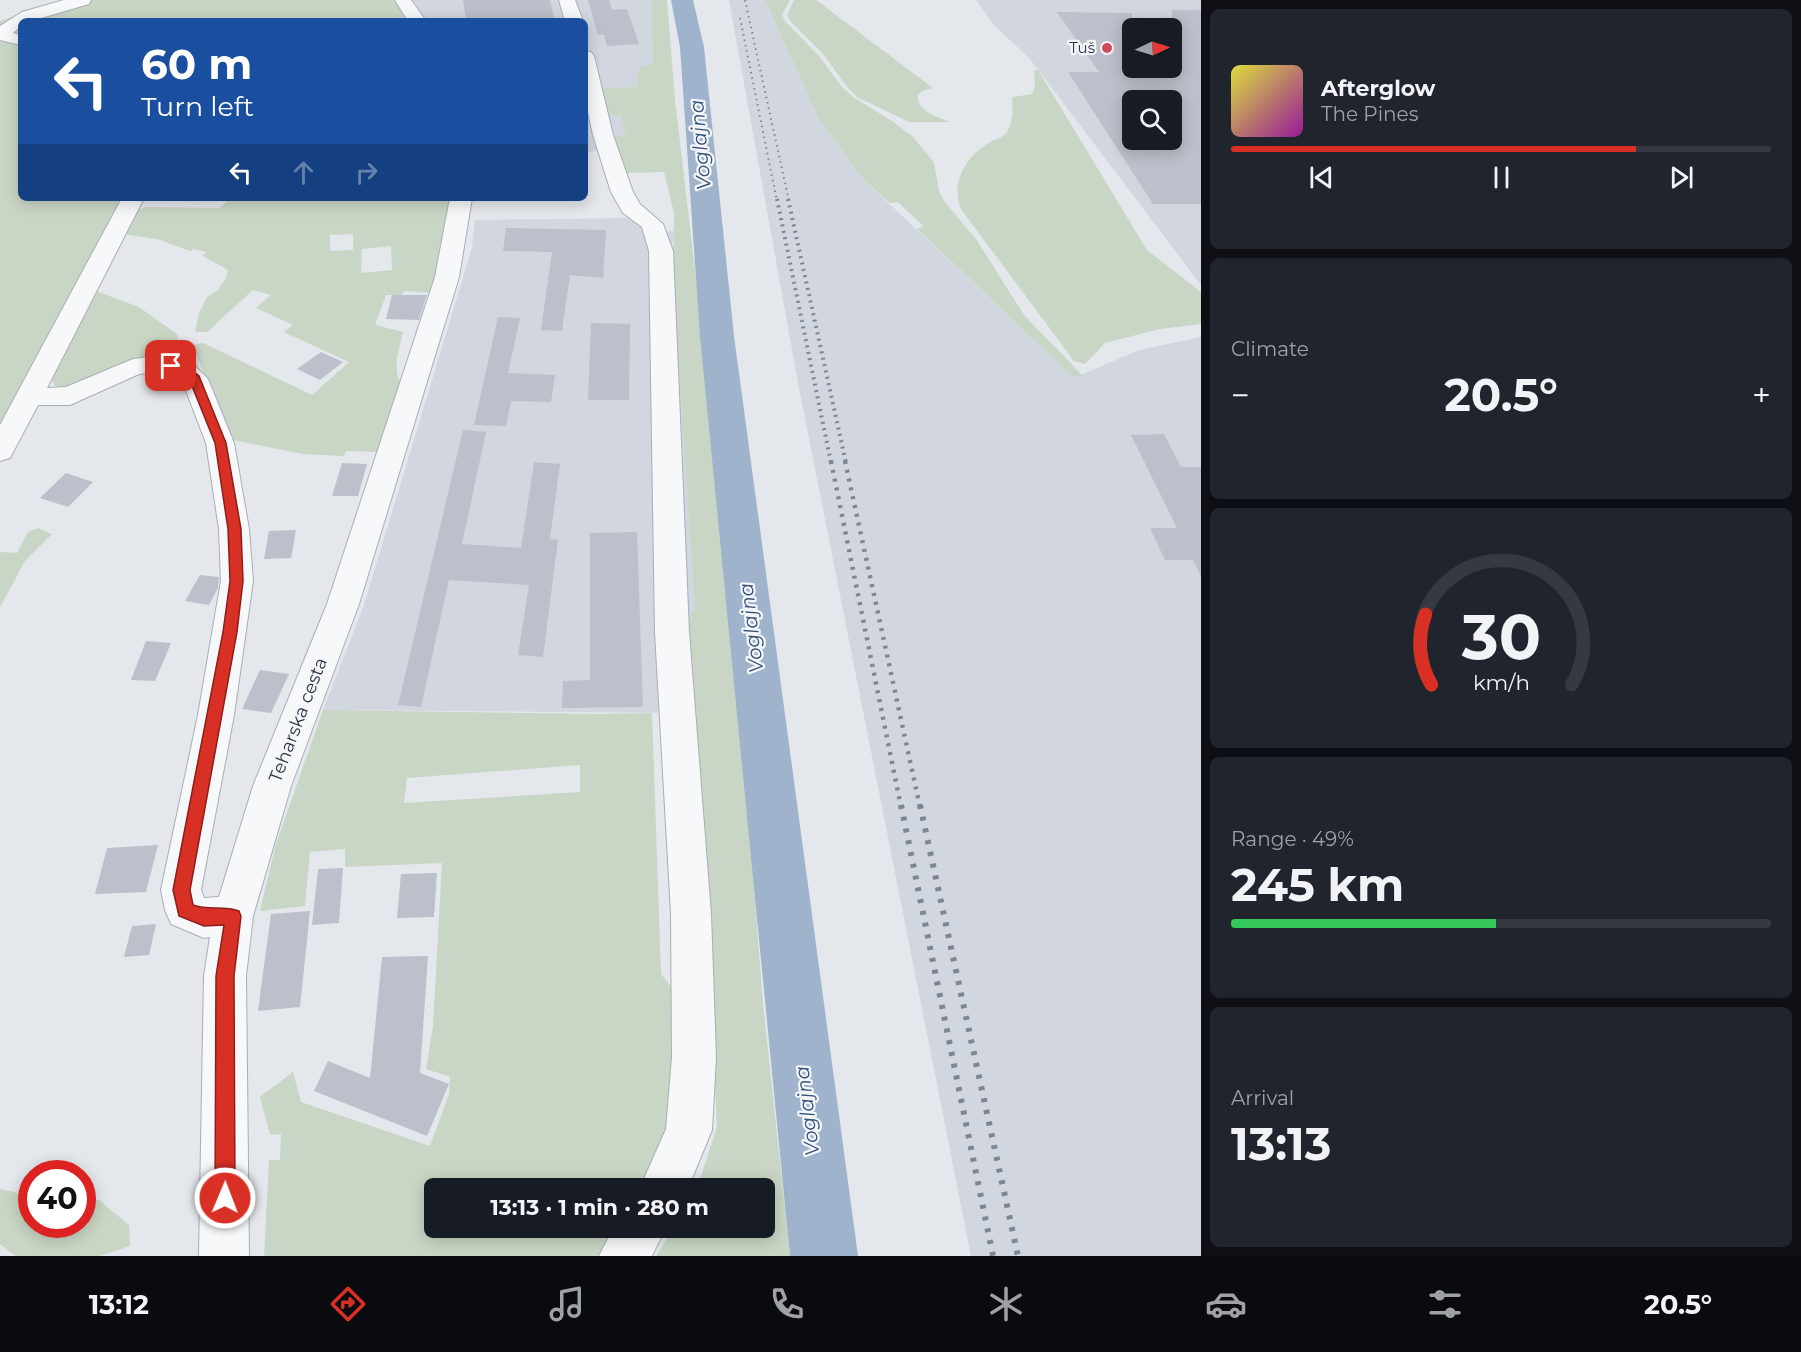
<!DOCTYPE html>
<meta charset="utf-8">
<style>
:root{--surface:#171b24;--page:#20242c;--text:#f1f3f6;--muted:#9ea1a6;--line:#363941;--accent:#d93025}
body{margin:0;font-family:Montserrat,sans-serif;background:var(--page);color:var(--text);height:100vh;display:flex;flex-direction:column;font-size:22px;white-space:nowrap}
*{box-sizing:border-box;margin:0}
p{font-size:20px;color:var(--muted)}
.icon{flex:none;width:33px;height:33px;fill:none;stroke:currentColor;stroke-width:2;stroke-linecap:round;stroke-linejoin:round}
.map{position:relative;flex:1;overflow:hidden}
.panel{display:flex;flex-direction:column;gap:9px;padding:9px;background:#0d0f14;width:600px}
.panel>*{flex:none}
.banner{position:absolute;left:18px;top:18px;width:570px;height:183px;border-radius:9px;box-shadow:0 3px 15px #0003;background:#1a4fa0;color:#fff;overflow:hidden}
.needle{width:39px;rotate:86deg}
.controls{position:absolute;left:1122px;top:18px;display:grid;gap:12px}
.controls a{display:grid;place-items:center;width:60px;height:60px;border-radius:9px;background:var(--surface);box-shadow:0 3px 15px #0003;font-size:30px}
.speed{position:absolute;left:18px;top:1160px;display:flex;gap:12px;font-size:30px;font-weight:700;text-align:center}
.speed>*{display:grid;place-content:center;width:78px;height:78px;border-radius:50%;background:var(--surface);box-shadow:0 3px 15px #0003;line-height:1}
.speed .limit{border:9px solid #d22;background:#fff;color:#111}
.pin{position:absolute;display:grid;place-items:center;width:51px;height:51px;color:#fff;margin:-26px;border-radius:12px;box-shadow:0 3px 9px #0006}
.me{position:absolute;width:66px;margin:-33px;rotate:1deg;stroke-linejoin:round;filter:drop-shadow(0 0 4px #0008)}
.turn{display:flex;align-items:center;gap:21px;height:126px;padding:0 24px;font-size:27px}
.turn .icon{width:78px;height:78px;stroke-width:2.5}
.turn b{display:block;font-size:42px;line-height:51px}
.lanes{display:flex;align-items:center;height:57px;padding:0 24px;background:#0003;justify-content:center;gap:30px;direction:ltr}
.lanes .off{opacity:.35}
.big{font-size:45px;font-weight:700;line-height:1.1}
.panel .widget{flex:1;display:flex;flex-direction:column;justify-content:center;gap:9px;min-width:0;padding:0 21px;border-radius:9px;background:var(--page)}
.panel .dial{align-items:center;gap:0}
.dial svg{height:156px;overflow:visible;fill:none;stroke:var(--line);stroke-width:7;stroke-linecap:round;text-anchor:middle}
.dial text{fill:var(--text);stroke:none}
.song{display:flex;align-items:center;gap:18px}
.cover{width:72px;height:72px;border-radius:9px;background:linear-gradient(135deg,hsl(60 70% 55%),hsl(300 70% 35%))}
.played{height:6px;border-radius:3px;background:linear-gradient(90deg,var(--accent) 75%,var(--line) 75%)}
.keys{display:flex;justify-content:space-around;direction:ltr}
.heat{display:flex;justify-content:space-between;align-items:center;font-size:33px;direction:ltr}
.charge{height:9px;border-radius:4px;background:linear-gradient(90deg,#34c759 49%,var(--line) 0)}
.trip{position:absolute;left:424px;top:1178px;width:351px;height:60px;border-radius:9px;background:var(--surface);box-shadow:0 3px 15px #0003;font-weight:700;line-height:60px;text-align:center}
.tab-bar{display:flex;height:96px;justify-content:space-around;align-items:center;background:#090b0e;color:var(--muted)}
.tab-bar .icon{width:42px;height:42px}
.tab-bar .current{color:var(--accent)}
.tab-bar b{font-size:27px;color:var(--text)}
main{display:flex;flex:1;min-height:0}
.map>svg:first-child{display:block}
.built{fill:#d2d6de;fill-rule:evenodd}
.green{fill:#c9d6c5;fill-rule:evenodd}
.lines{fill:none;stroke-linecap:round;stroke-linejoin:round}
.river{fill:#9fb4cc;fill-rule:evenodd}
.building{fill:#bbc0ca;fill-rule:evenodd}
.minor-casing{stroke:#a9aeb7;stroke-width:2}
.minor{fill:#f7f8fa;fill-rule:evenodd}
.rail-far3{stroke:#7d8696;stroke-width:2;stroke-dasharray:1.5 4;stroke-linecap:butt}
.rail-far2{stroke:#7d8696;stroke-width:4;stroke-dasharray:2 4.5;stroke-linecap:butt}
.rail-far1{stroke:#7d8696;stroke-width:4.5;stroke-dasharray:3 6;stroke-linecap:butt}
.rail{stroke:#7d8696;stroke-width:6;stroke-dasharray:4 8;stroke-linecap:butt}
.route{fill:#d93025;stroke:#8d1f18;stroke-width:1.5}
.poi-dot{fill:#d1495b;stroke:#f4f6f9;stroke-width:2}
.labels{text-anchor:middle;stroke-width:4.5;stroke-linejoin:round;paint-order:stroke}
.far-poi-label{font-size:15px;fill:#2b3445;stroke:#f4f6f9;text-anchor:end}
.street-label{font-size:18px;fill:#2b3445;stroke:#f4f6f9}
.water-label{font-size:20px;font-style:italic;fill:#34527a;stroke:#f4f6f9}
</style>
<main>
<div class="map">
<svg width="1201" height="1256" viewBox="0 0 1201 1256">
<rect width="100%" height="100%" fill="#e4e7ec"/>
<!-- built -->
<g class="built">
<polygon points="413,0 651,0 653,64 637,76 638,87 606,88 621,114 625,136 614,150 585,152 585,21 426,21"/>
<polygon points="729,0 765,0 818,117 863,179 1074,378 1139,350 1201,337 1201,1256 971,1256 799,388"/>
<path d="M976,0H1201V285L1030,59L993,24ZM1132,28H1172V68H1132ZM1132,100H1172V140H1132Z"/>
<polygon points="634,218 647,232 674,231 672,248 695,609 682,626 687,713 323,710 363,608 472,248 475,220"/>
</g>
<!-- green -->
<g class="green">
<polygon points="64,0 395,0 409,21 21,21 21,198 127,198 0,425 0,21"/>
<polygon points="651,0 667,0 675,100 728,550 763,1003 790,1256 656,1256 674,1227 765,1227 765,1188 697,1188 717,1127 711,1006 682,626 695,609 673,277 674,213 664,172 622,173 610,137 625,135 621,115 605,115 598,93 606,88 638,87 637,76 641,67 653,64"/>
<polygon points="765,0 790,0 782,15 785,21 819,56 843,88 853,97 892,121 912,136 928,155 934,163 939,191 944,201 976,239 1024,315 1082,375 1074,378 917,229 923,226 898,202 890,203 863,179 818,117"/>
<path d="M794,0H816L933,88L922,91L918,95C916,111 939,118 951,122H909L857,97L847,87L824,55L790,21L787,15Z"/>
<path d="M1034,70H1038L1147,250L1201,292V324L1160,329L1105,343L1085,364L1074,361L961,209C950,183 966,156 990,142C995,139 1003,138 1006,133C1013,125 1013,107 1012,97L1032,94L1035,85Z"/>
<path d="M231,198H453L443,251L430,293L404,291L401,295H386L375,325L403,332C400,345 392,370 400,381L379,452L346,451L344,456L302,454L228,439L193,345L203,343L312,395L349,362L284,332L293,325L256,308L271,295L253,290L207,332H195L199,313L207,297L217,291L226,278L228,270L203,256L206,252L194,249L190,251L157,239L122,234L136,210L146,207L219,208ZM353,234V250L330,251V235ZM391,246L392,270L361,273L362,249Z"/>
<polygon points="93,290 139,307 177,334 180,358 172,360 143,357 69,389 55,386 52,380 55,371"/>
<polygon points="38,528 52,534 25,561 0,607 0,552 17,553 28,532"/>
<path d="M323,710L601,714L652,713L661,974L673,989L678,1060L670,1129L646,1188H435V1227H622L613,1241L597,1256H264L269,1160H280L281,1134L270,1135L260,1097L293,1072L301,1102L430,1146L449,1094L450,1077L426,1069L433,1026L442,863L345,867V849L310,852L305,906L260,911L276,844ZM580,765V792L404,803L407,778Z"/>
<polygon points="0,1189 31,1196 32,1224 82,1224 83,1200 99,1200 129,1225 130,1246 100,1256 16,1256 0,1244"/>
</g>
<g class="lines">
<!-- river -->
<polygon class="river" points="671,0 693,0 704,47 734,336 858,1256 790,1256 700,336 680,47"/>
</g>
<!-- building -->
<g class="building">
<polygon points="463,0 550,0 555,21 466,21"/>
<polygon points="588,0 609,0 612,10 627,9 639,44 607,46 604,35 598,35"/>
<path d="M1172,10H1201V204H1153L1068,72H1099L1057,12L1132,13V68H1172ZM1132,100H1172V140H1132Z"/>
<polygon points="506,228 606,230 603,278 570,275 562,331 541,330 552,252 503,251"/>
<polygon points="392,295 427,295 419,320 386,319"/>
<polygon points="498,317 520,318 508,373 555,375 551,402 511,401 506,426 474,425"/>
<polygon points="591,323 630,324 629,400 588,400"/>
<polygon points="321,352 343,362 320,380 297,369"/>
<polygon points="463,430 486,432 462,544 521,548 534,462 560,464 550,539 558,540 543,657 518,655 529,585 449,580 421,707 398,705"/>
<polygon points="1164,434 1181,467 1201,467 1201,576 1193,560 1165,560 1150,528 1177,528 1131,435"/>
<polygon points="342,463 367,464 358,496 332,496"/>
<polygon points="66,473 93,482 68,507 40,498"/>
<polygon points="296,530 291,558 264,559 269,531"/>
<polygon points="637,532 643,707 562,708 563,681 590,680 590,533"/>
<polygon points="200,575 219,577 218,588 209,605 185,601"/>
<polygon points="146,641 171,643 155,681 131,680"/>
<polygon points="260,670 289,674 271,713 242,709"/>
<polygon points="158,845 146,892 95,894 107,848"/>
<polygon points="343,868 339,923 312,925 318,869"/>
<polygon points="437,873 434,917 397,918 401,874"/>
<polygon points="310,911 300,1007 258,1011 271,914"/>
<polygon points="156,924 149,955 124,957 132,926"/>
<polygon points="428,956 420,1073 449,1084 427,1136 314,1091 328,1061 370,1078 382,957"/>
</g>
<g class="lines">
<defs>
<g id="minor">
<polygon points="64,0 91,0 89,4 31,21 21,21 21,26 13,33 21,35 21,45 0,40 0,26 22,12"/>
<polygon points="395,0 411,0 426,21 408,21"/>
<polygon points="559,0 575,0 583,21 565,21"/>
<polygon points="585,51 591,52 594,56 613,135 633,192 640,204 663,224 673,251 689,632 711,914 716,1057 712,1130 688,1188 640,1188 666,1129 672,1057 671,914 655,632 649,251 642,227 623,213 611,192 593,135 585,98"/>
<polygon points="122,198 144,198 47,388 66,387 133,359 157,356 180,360 193,364 208,379 234,443 249,529 253,581 234,715 201,890 204,898 219,897 253,786 327,604 435,277 450,198 472,198 459,277 359,604 291,786 253,916 246,976 249,1256 199,1256 204,976 210,937 204,938 171,924 165,910 161,890 198,715 221,581 219,529 206,443 183,383 168,374 157,372 139,374 70,405 38,405 10,458 0,461 0,425"/>
<polygon points="614,1227 666,1227 652,1256 599,1256"/>
</g>
</defs>
<!-- minor casing -->
<use href="#minor" class="minor-casing"/>
<!-- minor -->
<use href="#minor" class="minor"/>
<!-- rail-far3 -->
<g class="rail-far3">
<polyline points="745,0 789,201"/>
<polyline points="740,18 777,201"/>
</g>
<!-- rail-far2 -->
<g class="rail-far2">
<polyline points="777,199 831,463"/>
<polyline points="788,199 846,463"/>
</g>
<!-- rail-far1 -->
<g class="rail-far1">
<polyline points="831,461 901,807"/>
<polyline points="845,461 920,807"/>
</g>
<!-- rail -->
<g class="rail">
<polyline points="901,805 993,1256"/>
<polyline points="920,805 1018,1256"/>
</g>
</g>
<!-- route -->
<path class="route" d="M171,362L188,367L199,376L226,443L241,529L243,581L237,632L190,890L193,905C208,911 224,905 239,911L241,916L234,976L235,1198L232,1205L225,1208L218,1205L215,1198L216,976L224,925L204,926L179,916L173,890L223,632L230,581L228,529L215,443L190,381L180,372L167,368V363Z"/>
<!-- markers -->
<circle class="poi-dot" cx="1107" cy="48" r="6"/>
<g class="labels">
<!-- far-poi labels -->
<g class="far-poi-label">
<text x="1095" y="53">Tuš</text>
</g>
<!-- street labels -->
<g class="street-label">
<text transform="translate(298 720) rotate(-69)" y="6">Teharska cesta</text>
</g>
<!-- water labels -->
<g class="water-label">
<text transform="translate(700 145) rotate(-95)" y="7">Voglajna</text>
<text transform="translate(751 628) rotate(-97)" y="7">Voglajna</text>
<text transform="translate(807 1111) rotate(-97)" y="7">Voglajna</text>
</g>
</g>
</svg>
<div class="controls">
<a><svg class="needle" viewBox="-14 -14 28 28"><path d="M0-13l5 13h-10z" fill="#e53935"/><path d="M0 13l5-13h-10z" fill="#9ea1a6"/></svg></a>
<a><svg class="icon" aria-label="search" viewBox="0 0 24 24"><circle cx="10" cy="10" r="6"/><path d="M15 15l6 6"/></svg></a>
</div>
<div class="speed"><div class="limit">40</div></div>
<div class="pin" style="left:171px;top:366px;background:#d93025"><svg class="icon" aria-label="arrive" viewBox="0 0 24 24"><path d="M6 21V4h12l-3 4 3 4H6"/></svg></div>
<svg class="me" style="left:225px;top:1198px" viewBox="-20 -20 40 40"><circle r="17" fill="#d93025" stroke="#fff" stroke-width="3"/><path d="M0-11L8 9 0 5-8 9z" fill="#fff"/></svg>
<div class="trip">13:13 · 1 min · 280 m</div>
<div class="banner">
<div class="turn"><svg class="icon" aria-label="left" viewBox="0 0 24 24"><path d="M17 20v-9H6M10 6l-5 5 5 5"/></svg><div><b>60 m</b>Turn left</div></div>
<div class="lanes"><svg class="icon" aria-label="left" viewBox="0 0 24 24"><path d="M17 20v-9H6M10 6l-5 5 5 5"/></svg><svg class="icon off" aria-label="ahead" viewBox="0 0 24 24"><path d="M12 20V5M6 11l6-6 6 6"/></svg><svg class="icon off" aria-label="right" viewBox="0 0 24 24"><path d="M7 20v-9h11M14 6l5 5-5 5"/></svg></div>
</div>
</div>
<section class="panel">
<div class="widget">
<div class="song"><i class="cover"></i><div><b>Afterglow</b><p>The Pines</p></div></div>
<div class="played"></div>
<div class="keys"><svg class="icon" aria-label="previous" viewBox="0 0 24 24"><path d="M18 5L8 12l10 7zM5 5v14"/></svg><svg class="icon" aria-label="pause" viewBox="0 0 24 24"><path d="M8 5v14M16 5v14"/></svg><svg class="icon" aria-label="next" viewBox="0 0 24 24"><path d="M6 5l10 7-10 7zM19 5v14"/></svg></div>
</div>
<div class="widget"><p>Climate</p>
<div class="heat"><a>−</a><b class="big">20.5°</b><a>+</a></div>
</div>
<div class="widget dial"><svg viewBox="0 0 100 80">
<path d="M14 69A42 42 0 1 1 86 69"/>
<path d="M14 69A42 42 0 0 1 11 33" stroke="#d93025"/>
<text x="50" y="56" font-size="32" font-weight="700">30</text>
<text x="50" y="72" font-size="11">km/h</text>
</svg></div>
<div class="widget"><p>Range · 49%</p><b class="big">245 km</b><div class="charge"></div></div>
<div class="widget"><p>Arrival</p><b class="big">13:13</b></div>
</section>
</main>
<nav class="tab-bar">
<b>13:12</b>
<svg class="icon current" aria-label="directions" viewBox="0 0 24 24"><path d="M12 3l9 9-9 9-9-9zM9 14v-3h6M13 9l2 2-2 2"/></svg>
<svg class="icon" aria-label="music" viewBox="0 0 24 24"><path d="M9 18V5l10-2v13"/><circle cx="6" cy="18" r="3"/><circle cx="16" cy="16" r="3"/></svg>
<svg class="icon" aria-label="phone" viewBox="0 0 24 24"><path d="M5 4h4l2 5-3 2q2 4 5 5l2-3 5 2v4C11 20 4 13 5 4z"/></svg>
<svg class="icon" aria-label="climate" viewBox="0 0 24 24"><path d="M12 3v18M4 7l16 10M4 17L20 7"/></svg>
<svg class="icon" aria-label="car" viewBox="0 0 24 24"><path d="M5 17H2v-5l4-1 3-4h7l3 4 3 1v5h-3M9 17h6M6 11h13"/><circle cx="7" cy="17" r="2"/><circle cx="17" cy="17" r="2"/></svg>
<svg class="icon" aria-label="filters" viewBox="0 0 24 24"><path d="M4 7h16M4 17h16"/><circle cx="9" cy="7" r="2"/><circle cx="15" cy="17" r="2"/></svg>
<b>20.5°</b>
</nav>
